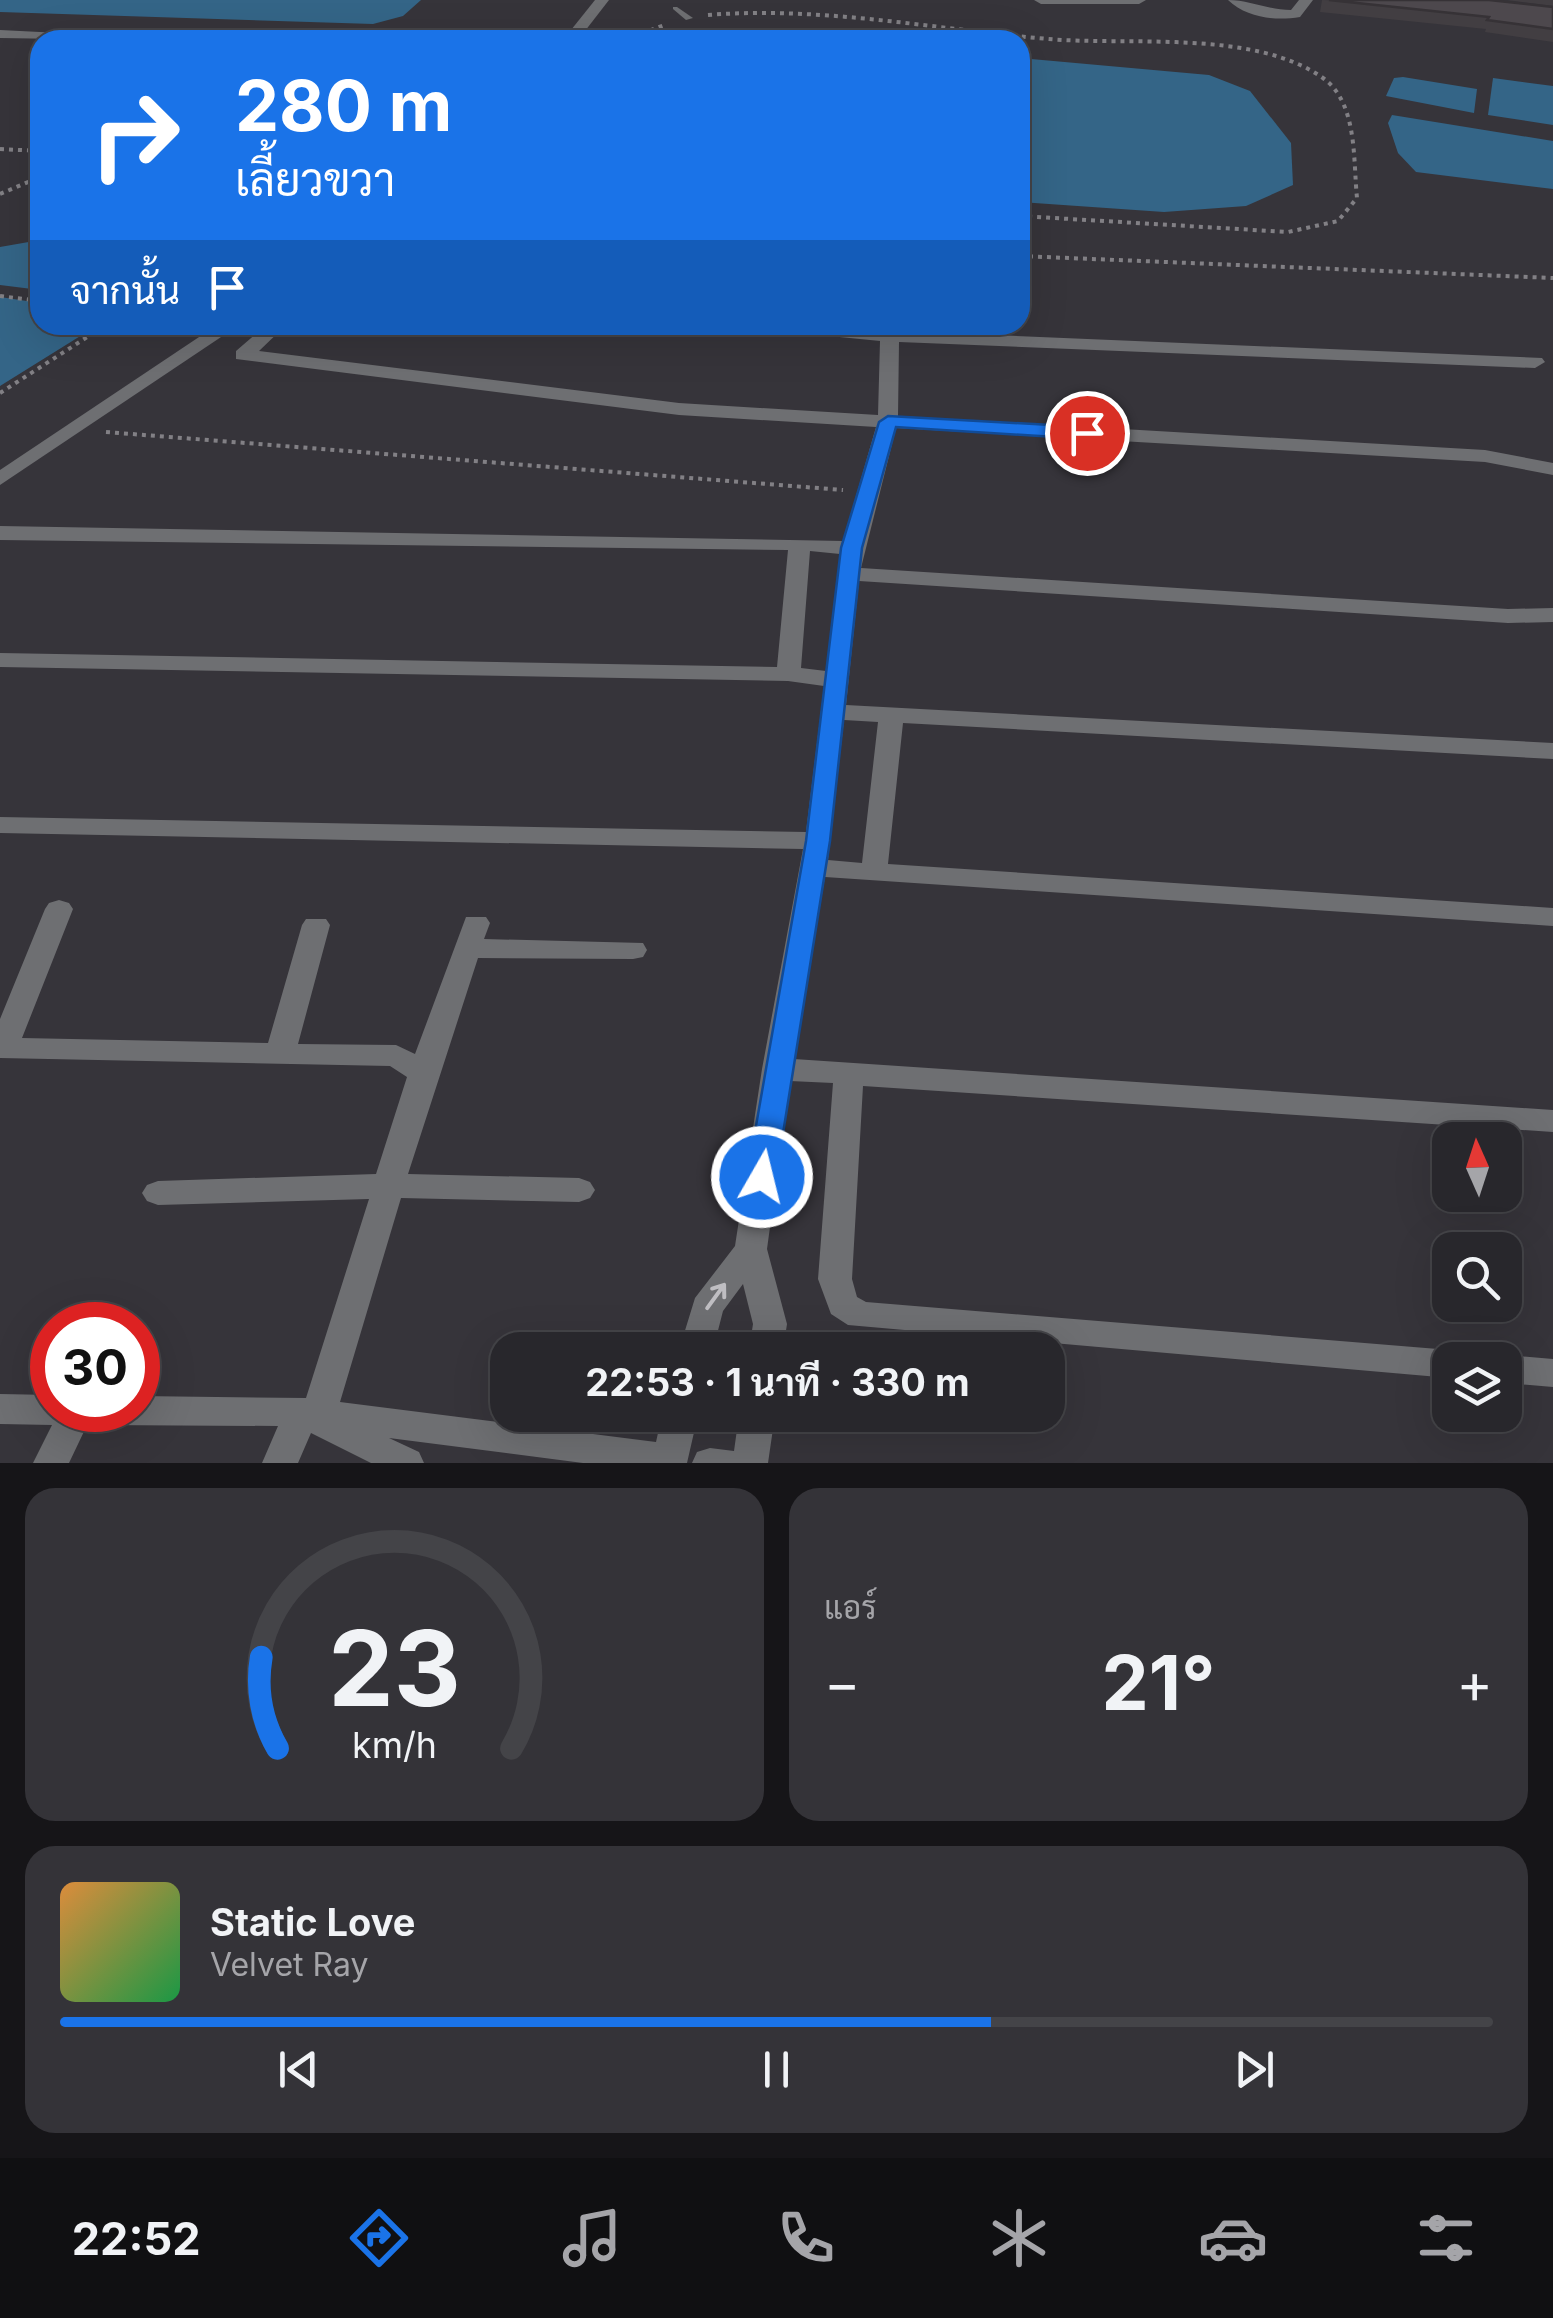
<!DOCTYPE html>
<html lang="th">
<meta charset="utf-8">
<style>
:root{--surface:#28272c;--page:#343338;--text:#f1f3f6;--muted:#a5a5a9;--line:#444448;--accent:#1a73e8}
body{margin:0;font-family:Inter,Sarabun,sans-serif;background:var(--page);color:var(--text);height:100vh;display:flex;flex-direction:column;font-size:38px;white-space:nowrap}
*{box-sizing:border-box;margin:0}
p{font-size:32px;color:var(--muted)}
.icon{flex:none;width:55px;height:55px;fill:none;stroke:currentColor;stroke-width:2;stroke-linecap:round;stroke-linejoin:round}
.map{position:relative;height:1463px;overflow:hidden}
.drawer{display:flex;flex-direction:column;gap:25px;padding:25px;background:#161518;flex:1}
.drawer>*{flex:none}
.banner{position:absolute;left:30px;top:30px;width:1000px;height:305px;border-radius:30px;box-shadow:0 10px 40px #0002,0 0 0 2px var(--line);background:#1a73e8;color:#fff;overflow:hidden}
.needle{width:65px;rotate:357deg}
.controls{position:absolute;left:1432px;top:1122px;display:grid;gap:20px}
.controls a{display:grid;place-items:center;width:90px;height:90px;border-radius:20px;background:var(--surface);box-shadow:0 10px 40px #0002,0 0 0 2px var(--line);font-size:50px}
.speed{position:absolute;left:30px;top:1302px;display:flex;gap:20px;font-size:50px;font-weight:700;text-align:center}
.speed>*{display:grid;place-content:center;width:130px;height:130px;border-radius:50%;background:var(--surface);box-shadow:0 10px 40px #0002,0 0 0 2px var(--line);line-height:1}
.speed .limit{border:15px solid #d22;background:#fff;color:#111}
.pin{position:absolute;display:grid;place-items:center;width:85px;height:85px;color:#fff;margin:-42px;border:5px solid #fff;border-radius:50%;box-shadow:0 2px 10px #0007}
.me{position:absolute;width:110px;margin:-55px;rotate:8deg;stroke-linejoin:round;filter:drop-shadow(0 0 8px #0008)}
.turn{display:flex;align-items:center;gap:35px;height:210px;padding:0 40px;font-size:45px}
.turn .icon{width:130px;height:130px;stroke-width:2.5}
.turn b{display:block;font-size:70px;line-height:85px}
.then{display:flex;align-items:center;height:95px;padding:0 40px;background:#0003;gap:20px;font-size:38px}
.big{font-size:75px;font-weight:700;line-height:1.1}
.drawer .tile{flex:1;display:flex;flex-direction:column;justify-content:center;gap:15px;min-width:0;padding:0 35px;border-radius:30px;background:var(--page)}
.drawer .dial{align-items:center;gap:0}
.dial svg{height:260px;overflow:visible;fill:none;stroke:var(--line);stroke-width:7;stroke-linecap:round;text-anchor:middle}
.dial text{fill:var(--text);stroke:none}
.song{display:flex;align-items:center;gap:30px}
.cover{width:120px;height:120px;border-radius:15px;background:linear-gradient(135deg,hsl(30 70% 55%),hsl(140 70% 35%))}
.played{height:10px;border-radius:5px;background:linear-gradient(90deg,var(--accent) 65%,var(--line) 65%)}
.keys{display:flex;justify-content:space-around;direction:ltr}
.heat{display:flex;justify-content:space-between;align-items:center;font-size:55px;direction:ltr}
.drawer .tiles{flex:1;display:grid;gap:25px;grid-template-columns:1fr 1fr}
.tile:last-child{grid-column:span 2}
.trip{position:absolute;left:490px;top:1332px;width:575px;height:100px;border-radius:30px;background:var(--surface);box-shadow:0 10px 40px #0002,0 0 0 2px var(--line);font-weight:700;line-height:100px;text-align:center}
.dock{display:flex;height:160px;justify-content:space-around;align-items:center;background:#101012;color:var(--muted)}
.dock .icon{width:70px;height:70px}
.dock .on{color:var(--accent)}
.dock b{font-size:45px;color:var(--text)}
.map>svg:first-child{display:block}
.water{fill:#346587}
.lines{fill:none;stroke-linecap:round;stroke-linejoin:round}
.path{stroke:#828085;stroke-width:4;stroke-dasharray:4 5;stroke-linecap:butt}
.service{fill:#6e6f72;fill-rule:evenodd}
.minor{fill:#6e6f72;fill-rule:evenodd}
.wall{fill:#423e42}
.building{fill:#4d484d;stroke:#363236;stroke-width:2.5}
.oneway{stroke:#bfbec2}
.route{fill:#1a73e8;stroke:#114b97;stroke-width:2.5}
</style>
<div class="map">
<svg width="1553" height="1463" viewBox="0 0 1553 1463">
<rect width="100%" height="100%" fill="#36343a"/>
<!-- water -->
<g class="water">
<polygon points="0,0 421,0 403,16 373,24 0,12"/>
<polygon points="1020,58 1209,75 1250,91 1291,143 1293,185 1246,206 1164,212 1020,202"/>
<polygon points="1403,77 1477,89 1474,113 1386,96 1394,78"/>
<polygon points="1493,78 1553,86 1553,125 1488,115"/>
<polygon points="1392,115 1553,141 1553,189 1416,172 1398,153 1388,123"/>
<polygon points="40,240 40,290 0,285 0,247"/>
<polygon points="0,297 40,303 40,325 98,325 0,386"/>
</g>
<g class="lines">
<!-- path -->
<g class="path">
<path d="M708,15C823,6 933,29 1048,39C1128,46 1254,29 1323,78C1358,103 1353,160 1357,198L1338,221L1288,232L1020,216"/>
<polyline points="625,40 667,24"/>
<polyline points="0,149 40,151"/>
<polyline points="0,194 40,177"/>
<polyline points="1020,256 1553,278"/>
<polyline points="0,296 40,301"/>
<polyline points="0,393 106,325"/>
<polyline points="106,432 843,490"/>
</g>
<!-- service -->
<polygon class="service" points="673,7 677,7 693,18 686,20 673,9"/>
<!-- minor -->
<g class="minor">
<polygon points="595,0 609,0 578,40 563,40"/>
<polygon points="1034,0 1146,0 1139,4 1041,4"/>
<path d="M1228,0C1250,0 1268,10 1291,10L1299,0H1313L1300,17C1275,21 1247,18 1228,0Z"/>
<polygon points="0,30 120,36 127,40 0,38"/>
<polygon points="217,325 239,325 0,485 0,470"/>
<path d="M266,325H286L259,351L679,403L878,415L880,341L779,331L770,325L880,329L881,325H899V331L1542,358L1545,362L1535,368L899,342L898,416L1485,450L1553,463V475L1485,462L896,428L861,568L1508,609L1553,608V622L1508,623L859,581L846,705L1553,743V759L903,723L888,864L1553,908V926L825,877L794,1059L1553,1110V1132L863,1086L852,1279L857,1297L866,1302L1450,1350L1462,1354L1465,1360H1450V1378L848,1325L831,1314L818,1279L833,1083L790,1081L767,1249L787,1324L783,1350H749L753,1324L743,1284L723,1311L713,1350H679L695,1298L735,1246L762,1069L803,849L0,833V817L806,832L824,686L788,681L0,667V653L777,667L788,550L0,540V526L843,541L876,427L679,415L236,359V351ZM810,551L840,554L826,671L801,668ZM844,720L878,722L862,863L828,860Z"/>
<polygon points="59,900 69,903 73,909 22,1038 268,1043 302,925 306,919 326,919 330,925 298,1044 396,1045 415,1054 466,917 486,917 490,923 484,939 643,943 647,950 643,957 633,959 478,958 408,1174 579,1178 590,1182 595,1190 590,1198 579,1202 401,1198 340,1402 656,1442 662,1415 698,1415 687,1463 583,1463 389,1438 419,1452 424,1463 371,1463 311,1433 298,1463 262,1463 278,1426 100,1425 89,1421 69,1463 33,1463 52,1425 0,1424 0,1394 52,1395 52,1410 138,1410 138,1396 306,1398 369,1199 158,1205 147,1201 142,1193 147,1185 158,1181 376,1174 407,1077 390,1066 0,1058 0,1019 45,909 49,903"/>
<polygon points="1505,1355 1553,1359 1553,1387 1505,1383 1505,1360 1492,1360"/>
<polygon points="739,1415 775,1415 768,1463 692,1463 697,1452 710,1448 734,1451"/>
</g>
</g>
<!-- wall -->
<g class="wall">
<polygon points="1322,0 1553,7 1553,42 1485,32 1486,29 1320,12"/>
<polygon points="1507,0 1553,0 1553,6"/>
</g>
<!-- building -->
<polygon class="building" points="1329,0 1489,0 1553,7 1553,29 1487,20 1489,17"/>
<!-- one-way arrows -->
<defs><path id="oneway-shaft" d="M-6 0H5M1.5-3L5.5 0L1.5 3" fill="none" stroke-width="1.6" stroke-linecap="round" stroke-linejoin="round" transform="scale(2.5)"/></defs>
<use class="oneway" href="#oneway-shaft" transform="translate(716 1296) rotate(-54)"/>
<!-- route -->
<polygon class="route" points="888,416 1087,427 1096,433 1087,439 896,427 862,548 830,841 776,1177 772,1185 762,1188 752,1185 747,1177 806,841 841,548 879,422"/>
</svg>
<div class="controls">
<a><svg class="needle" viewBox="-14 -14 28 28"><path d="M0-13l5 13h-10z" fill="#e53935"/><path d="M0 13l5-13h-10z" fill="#a5a5a9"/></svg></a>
<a><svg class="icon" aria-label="search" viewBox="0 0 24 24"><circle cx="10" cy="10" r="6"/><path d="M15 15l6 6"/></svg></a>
<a><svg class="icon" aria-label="layers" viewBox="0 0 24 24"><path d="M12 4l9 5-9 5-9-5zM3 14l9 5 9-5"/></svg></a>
</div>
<div class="speed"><div class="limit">30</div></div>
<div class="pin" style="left:1087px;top:433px;background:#d93025"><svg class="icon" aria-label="arrive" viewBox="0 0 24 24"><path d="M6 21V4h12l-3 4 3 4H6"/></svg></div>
<svg class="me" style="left:762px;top:1177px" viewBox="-20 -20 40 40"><circle r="17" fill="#1a73e8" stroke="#fff" stroke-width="3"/><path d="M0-11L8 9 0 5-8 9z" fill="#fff"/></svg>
<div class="trip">22:53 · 1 นาที · 330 m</div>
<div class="banner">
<div class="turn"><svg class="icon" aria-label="right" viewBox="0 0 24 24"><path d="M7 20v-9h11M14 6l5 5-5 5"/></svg><div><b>280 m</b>เลี้ยวขวา</div></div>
<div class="then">จากนั้น<svg class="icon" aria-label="arrive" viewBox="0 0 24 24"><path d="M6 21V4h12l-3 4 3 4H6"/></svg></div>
</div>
</div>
<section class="drawer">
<div class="tiles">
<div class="tile dial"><svg viewBox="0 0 100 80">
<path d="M14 69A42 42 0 1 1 86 69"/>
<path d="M14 69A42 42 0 0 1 9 41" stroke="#1a73e8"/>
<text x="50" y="56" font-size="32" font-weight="700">23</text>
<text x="50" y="72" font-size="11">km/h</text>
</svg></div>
<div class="tile"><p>แอร์</p>
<div class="heat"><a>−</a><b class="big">21°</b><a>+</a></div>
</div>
<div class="tile">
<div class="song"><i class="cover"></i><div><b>Static Love</b><p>Velvet Ray</p></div></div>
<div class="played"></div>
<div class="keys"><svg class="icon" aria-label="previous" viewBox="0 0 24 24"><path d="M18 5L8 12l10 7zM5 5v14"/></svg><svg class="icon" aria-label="pause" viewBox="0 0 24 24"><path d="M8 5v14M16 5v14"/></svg><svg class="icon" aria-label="next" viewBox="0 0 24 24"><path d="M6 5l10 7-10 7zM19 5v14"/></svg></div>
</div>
</div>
</section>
<nav class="dock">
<b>22:52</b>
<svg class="icon on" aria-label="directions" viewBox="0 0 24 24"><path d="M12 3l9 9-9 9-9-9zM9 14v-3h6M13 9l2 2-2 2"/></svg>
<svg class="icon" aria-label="music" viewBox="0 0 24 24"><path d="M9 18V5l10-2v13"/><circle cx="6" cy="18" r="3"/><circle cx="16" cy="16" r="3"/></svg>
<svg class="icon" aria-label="phone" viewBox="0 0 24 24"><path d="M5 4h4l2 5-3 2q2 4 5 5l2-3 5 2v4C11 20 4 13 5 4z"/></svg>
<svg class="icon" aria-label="climate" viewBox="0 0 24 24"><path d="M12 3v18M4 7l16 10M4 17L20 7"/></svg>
<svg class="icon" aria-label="car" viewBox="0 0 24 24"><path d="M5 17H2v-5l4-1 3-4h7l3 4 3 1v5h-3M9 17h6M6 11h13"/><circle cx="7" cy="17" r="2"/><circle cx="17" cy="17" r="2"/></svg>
<svg class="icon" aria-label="filters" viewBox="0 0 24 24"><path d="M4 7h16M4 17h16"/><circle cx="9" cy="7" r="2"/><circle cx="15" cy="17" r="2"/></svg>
</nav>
